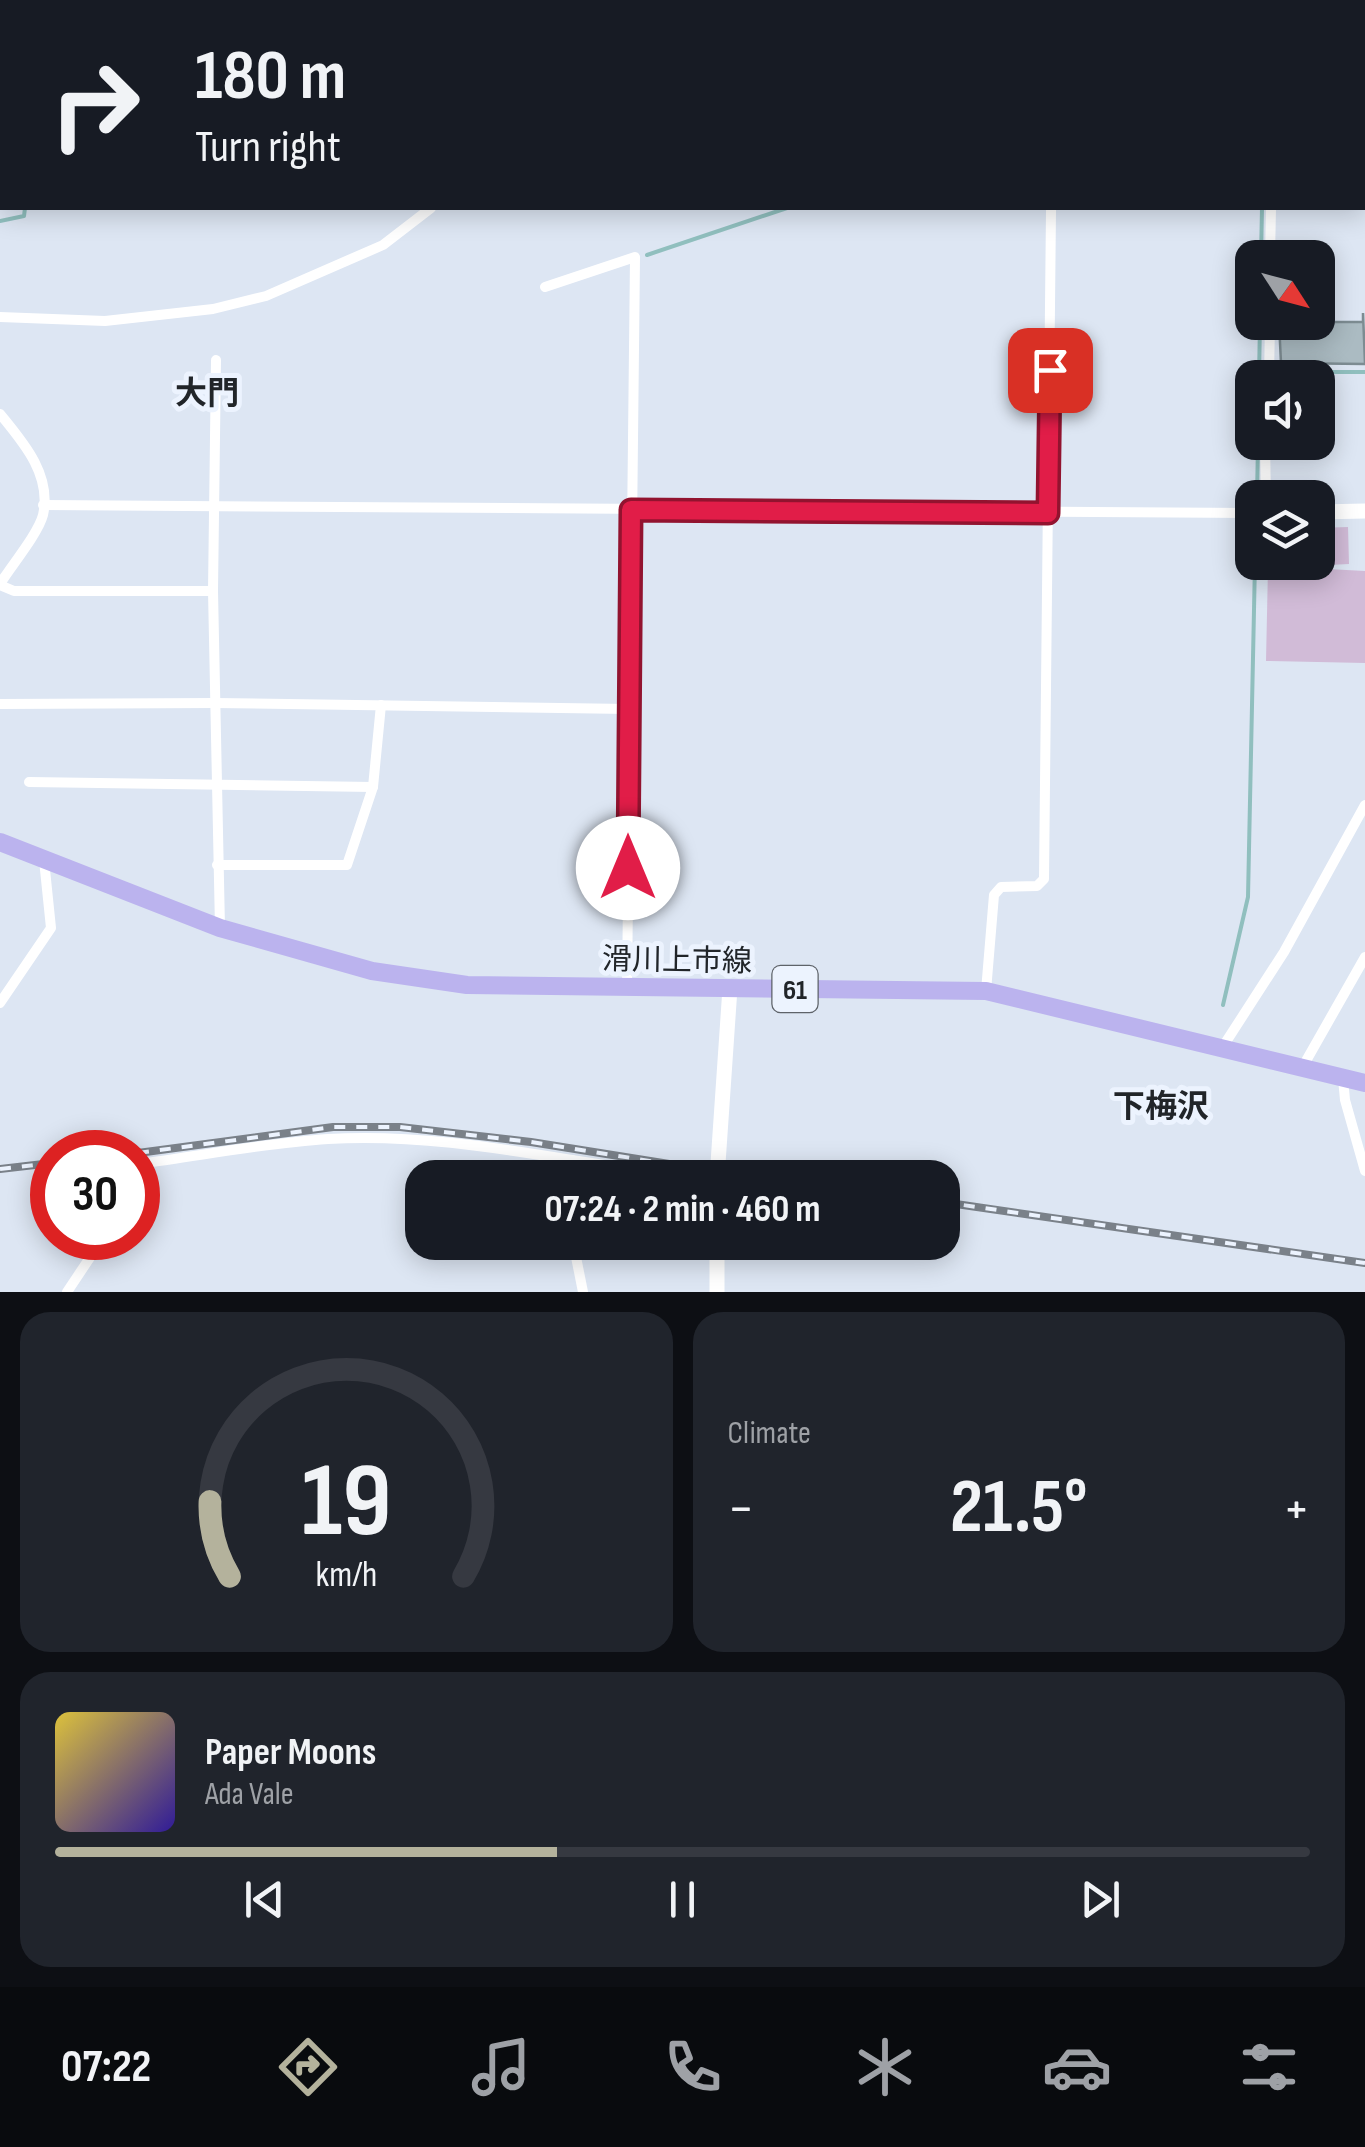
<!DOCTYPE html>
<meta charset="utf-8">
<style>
:root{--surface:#171b24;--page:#20242c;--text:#f1f3f6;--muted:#9ea1a6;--line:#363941;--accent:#b4b29c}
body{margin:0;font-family:"Sofia Sans Condensed","Noto Sans JP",sans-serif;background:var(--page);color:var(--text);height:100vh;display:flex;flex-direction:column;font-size:38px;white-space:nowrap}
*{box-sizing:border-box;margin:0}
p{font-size:32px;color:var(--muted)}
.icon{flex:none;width:55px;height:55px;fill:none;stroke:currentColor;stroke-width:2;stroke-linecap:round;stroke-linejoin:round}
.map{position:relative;height:1292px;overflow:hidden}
.details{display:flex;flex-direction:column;gap:20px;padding:20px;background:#0d0f14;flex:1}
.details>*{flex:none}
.banner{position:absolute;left:0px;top:0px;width:1365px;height:210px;box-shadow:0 5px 25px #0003;background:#171b24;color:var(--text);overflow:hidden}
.needle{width:65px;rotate:126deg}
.controls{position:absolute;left:1235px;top:240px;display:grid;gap:20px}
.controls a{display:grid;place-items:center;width:100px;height:100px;border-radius:20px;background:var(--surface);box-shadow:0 5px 25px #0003;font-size:50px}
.speed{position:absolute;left:30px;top:1130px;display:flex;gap:20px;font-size:50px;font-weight:700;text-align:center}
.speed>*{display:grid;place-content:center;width:130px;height:130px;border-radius:50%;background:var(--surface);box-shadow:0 5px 25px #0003;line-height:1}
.speed .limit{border:15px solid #d22;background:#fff;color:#111}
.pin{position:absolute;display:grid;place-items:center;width:85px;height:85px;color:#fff;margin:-42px;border-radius:20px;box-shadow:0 5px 15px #0006}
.me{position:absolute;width:110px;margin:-55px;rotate:0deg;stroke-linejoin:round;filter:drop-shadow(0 0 8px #0008)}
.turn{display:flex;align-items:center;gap:35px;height:210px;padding:0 30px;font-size:45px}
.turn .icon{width:130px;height:130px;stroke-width:2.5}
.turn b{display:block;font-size:70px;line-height:85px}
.big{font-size:75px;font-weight:700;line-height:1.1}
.details .tile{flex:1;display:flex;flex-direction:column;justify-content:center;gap:15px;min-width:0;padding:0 35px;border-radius:30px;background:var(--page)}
.details .dial{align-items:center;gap:0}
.dial svg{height:260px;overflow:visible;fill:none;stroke:var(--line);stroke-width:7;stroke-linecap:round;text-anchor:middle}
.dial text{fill:var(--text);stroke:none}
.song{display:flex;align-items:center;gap:30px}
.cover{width:120px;height:120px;border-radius:15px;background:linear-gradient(135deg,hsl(50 70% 55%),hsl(250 70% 35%))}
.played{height:10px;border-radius:5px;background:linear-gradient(90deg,var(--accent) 40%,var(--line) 40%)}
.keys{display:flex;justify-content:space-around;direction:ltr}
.heat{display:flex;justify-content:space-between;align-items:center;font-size:55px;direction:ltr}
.details .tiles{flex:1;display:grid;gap:20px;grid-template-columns:1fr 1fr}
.tile:last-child{grid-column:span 2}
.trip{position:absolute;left:405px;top:1160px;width:555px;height:100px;border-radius:30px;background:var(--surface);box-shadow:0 5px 25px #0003;font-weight:700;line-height:100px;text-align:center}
.dock{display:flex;height:160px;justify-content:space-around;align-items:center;background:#090b0e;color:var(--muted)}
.dock .icon{width:70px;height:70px}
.dock .on{color:var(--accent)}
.dock b{font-size:45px;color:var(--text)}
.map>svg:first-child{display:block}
.green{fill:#d1bbd7}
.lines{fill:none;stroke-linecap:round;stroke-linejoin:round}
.stream{stroke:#90bfbe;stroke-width:4}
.river{stroke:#90bfbe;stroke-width:25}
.building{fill:#abbbc2;stroke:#7d8c92;stroke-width:2.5}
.street{stroke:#fff;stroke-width:10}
.secondary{stroke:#fff;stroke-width:15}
.primary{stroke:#bbb3ee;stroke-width:18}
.rail-casing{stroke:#7a8189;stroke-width:8}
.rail{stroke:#ecf3fe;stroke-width:4;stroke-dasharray:11;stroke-linecap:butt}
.route-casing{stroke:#92132f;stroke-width:25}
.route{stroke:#e11d48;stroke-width:18}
.labels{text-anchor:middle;stroke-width:10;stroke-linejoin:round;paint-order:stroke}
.shield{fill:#ecf3fe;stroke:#5e6369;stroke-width:2.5}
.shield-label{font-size:28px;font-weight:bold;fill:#212529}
.street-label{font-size:30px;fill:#212529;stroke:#ecf3fe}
.neighbourhood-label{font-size:32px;font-weight:bold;fill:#212529;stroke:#ecf3fe}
</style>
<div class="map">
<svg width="1365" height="1292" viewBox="0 0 1365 1292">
<rect width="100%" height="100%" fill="#dde6f3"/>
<!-- green -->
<g class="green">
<polygon points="75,0 401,0 67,2"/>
<polygon points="1348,527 1349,564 1290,567 1365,571 1365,663 1266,661 1268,567 1277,567 1278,563 1318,562 1318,528"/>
</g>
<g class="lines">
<!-- stream -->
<g class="stream">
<polyline points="1362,159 1365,160"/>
<polyline points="0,221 24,216 25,208"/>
<polyline points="647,255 787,208"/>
<polyline points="1261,258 1262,208"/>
<polyline points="1259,372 1365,372"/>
<polyline points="1259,378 1260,322"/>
<polyline points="1257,498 1258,442"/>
<polyline points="1223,1005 1248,897 1255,562"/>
</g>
<!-- river -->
<g class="river">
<polyline points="444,2 450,0"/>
<polyline points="0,102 2,101"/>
</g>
</g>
<!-- building -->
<g class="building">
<polygon points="1363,313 1365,364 1281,363 1279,322 1363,322"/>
<polygon points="523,1166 545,1167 544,1178 522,1178"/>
</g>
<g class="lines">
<!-- street -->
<g class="street">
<polyline points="1363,0 1365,2"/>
<polyline points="48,2 58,0"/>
<polyline points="639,2 644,0"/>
<polyline points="698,2 704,0"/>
<polyline points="1362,14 1365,14"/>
<polyline points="0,15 2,15"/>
<polyline points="0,189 2,189"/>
<polyline points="1270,258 1271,208"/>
<polyline points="545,287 635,257 627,987"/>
<polyline points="0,317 105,321 213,309 266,296 383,245 431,208"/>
<polyline points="216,360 213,591 220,928"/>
<polyline points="1269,378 1270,322"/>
<path d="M0,414C23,442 52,475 43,515C38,534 11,566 0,584"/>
<polyline points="1265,442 1266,498"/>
<polyline points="43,505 1252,513"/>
<polyline points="0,585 14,591 213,591"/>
<polyline points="0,704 215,703 629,709"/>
<polyline points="29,782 373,787"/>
<polyline points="217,865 347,865 373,787 381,705"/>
<polyline points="986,991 994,895 1001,887 1037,886 1044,879 1051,210"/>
<polyline points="0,1003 51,928 44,860"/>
<polyline points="1222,1048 1284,952 1365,805"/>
<polyline points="1302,1068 1365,957"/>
<polyline points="1343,1078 1345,1100 1365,1171"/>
<path d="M138,1164C200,1156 265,1143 328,1139C410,1134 492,1147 572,1160"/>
<polyline points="572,1178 572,1160 688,1178"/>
<polyline points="573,1242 583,1292"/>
<polyline points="67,1292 103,1238"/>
</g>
<!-- secondary -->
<g class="secondary">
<polyline points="1318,512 1365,511"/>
<polyline points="717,1178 730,988"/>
<polyline points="717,1292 717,1242"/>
</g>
<!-- primary -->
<polyline class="primary" points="0,842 220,928 372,971 467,985 986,991 1365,1083"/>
<defs>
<g id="rail">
<polyline points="138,1153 333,1127 400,1127 531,1142 757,1178"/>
<polyline points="0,1169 52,1163"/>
<polyline points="942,1202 1365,1263"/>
</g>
</defs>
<!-- rail casing -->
<use href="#rail" class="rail-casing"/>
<!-- rail -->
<use href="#rail" class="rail"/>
</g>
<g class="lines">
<defs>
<polyline id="route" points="628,868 631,510 1048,513 1050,370"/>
</defs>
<!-- route casing -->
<use href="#route" class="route-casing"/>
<!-- route -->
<use href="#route" class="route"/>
</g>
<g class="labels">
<!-- shield labels -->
<rect class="shield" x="772.5" y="966" width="45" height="46" rx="8"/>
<g class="shield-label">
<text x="795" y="999">61</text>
</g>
<!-- street labels -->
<g class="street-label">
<text transform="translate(677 960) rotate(1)" y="10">滑川上市線</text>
</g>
<!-- neighbourhood labels -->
<g class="neighbourhood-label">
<text x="207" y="404">大門</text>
<text x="1161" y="1117">下梅沢</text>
</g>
</g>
</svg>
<div class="controls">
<a><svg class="needle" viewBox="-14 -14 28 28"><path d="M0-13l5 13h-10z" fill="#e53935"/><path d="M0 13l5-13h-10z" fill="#9ea1a6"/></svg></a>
<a><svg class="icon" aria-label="sound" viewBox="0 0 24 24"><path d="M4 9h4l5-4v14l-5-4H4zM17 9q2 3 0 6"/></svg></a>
<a><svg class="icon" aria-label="layers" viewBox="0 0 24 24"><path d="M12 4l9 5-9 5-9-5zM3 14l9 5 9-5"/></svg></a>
</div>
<div class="speed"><div class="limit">30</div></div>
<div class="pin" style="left:1050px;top:370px;background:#d93025"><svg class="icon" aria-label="arrive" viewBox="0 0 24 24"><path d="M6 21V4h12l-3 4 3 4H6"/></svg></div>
<svg class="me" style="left:628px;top:868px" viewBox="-20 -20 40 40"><circle r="19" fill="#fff"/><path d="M0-13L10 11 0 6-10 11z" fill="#e11d48"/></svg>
<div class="trip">07:24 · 2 min · 460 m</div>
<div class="banner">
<div class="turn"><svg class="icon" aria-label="right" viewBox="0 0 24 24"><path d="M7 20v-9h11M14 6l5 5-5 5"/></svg><div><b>180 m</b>Turn right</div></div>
</div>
</div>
<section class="details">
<div class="tiles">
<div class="tile dial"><svg viewBox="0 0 100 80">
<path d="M14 69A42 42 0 1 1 86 69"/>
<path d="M14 69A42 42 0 0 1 8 46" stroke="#b4b29c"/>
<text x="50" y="56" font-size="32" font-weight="700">19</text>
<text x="50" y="72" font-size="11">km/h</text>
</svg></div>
<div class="tile"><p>Climate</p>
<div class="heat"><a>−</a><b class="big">21.5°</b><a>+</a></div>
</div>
<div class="tile">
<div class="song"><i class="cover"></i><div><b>Paper Moons</b><p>Ada Vale</p></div></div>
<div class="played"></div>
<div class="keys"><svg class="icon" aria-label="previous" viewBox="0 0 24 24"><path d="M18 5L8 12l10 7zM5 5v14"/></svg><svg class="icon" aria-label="pause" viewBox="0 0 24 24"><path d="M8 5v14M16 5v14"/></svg><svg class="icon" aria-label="next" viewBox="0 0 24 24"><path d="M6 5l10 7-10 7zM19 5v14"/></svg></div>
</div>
</div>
</section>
<nav class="dock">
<b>07:22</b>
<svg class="icon on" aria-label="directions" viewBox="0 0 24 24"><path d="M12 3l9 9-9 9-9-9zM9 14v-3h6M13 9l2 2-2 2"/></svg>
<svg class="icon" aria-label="music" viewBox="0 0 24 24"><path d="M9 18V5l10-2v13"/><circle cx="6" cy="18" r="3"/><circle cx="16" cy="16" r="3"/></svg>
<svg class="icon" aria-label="phone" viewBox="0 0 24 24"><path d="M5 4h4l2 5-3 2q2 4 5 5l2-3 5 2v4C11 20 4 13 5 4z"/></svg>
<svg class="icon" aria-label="climate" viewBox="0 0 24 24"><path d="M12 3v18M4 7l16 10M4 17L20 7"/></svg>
<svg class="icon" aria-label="car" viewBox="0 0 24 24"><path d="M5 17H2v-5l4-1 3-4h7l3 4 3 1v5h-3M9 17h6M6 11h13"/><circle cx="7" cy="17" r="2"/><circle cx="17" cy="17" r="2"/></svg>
<svg class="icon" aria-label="filters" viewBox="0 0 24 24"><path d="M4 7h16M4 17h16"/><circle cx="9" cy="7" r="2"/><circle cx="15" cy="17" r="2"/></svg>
</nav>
